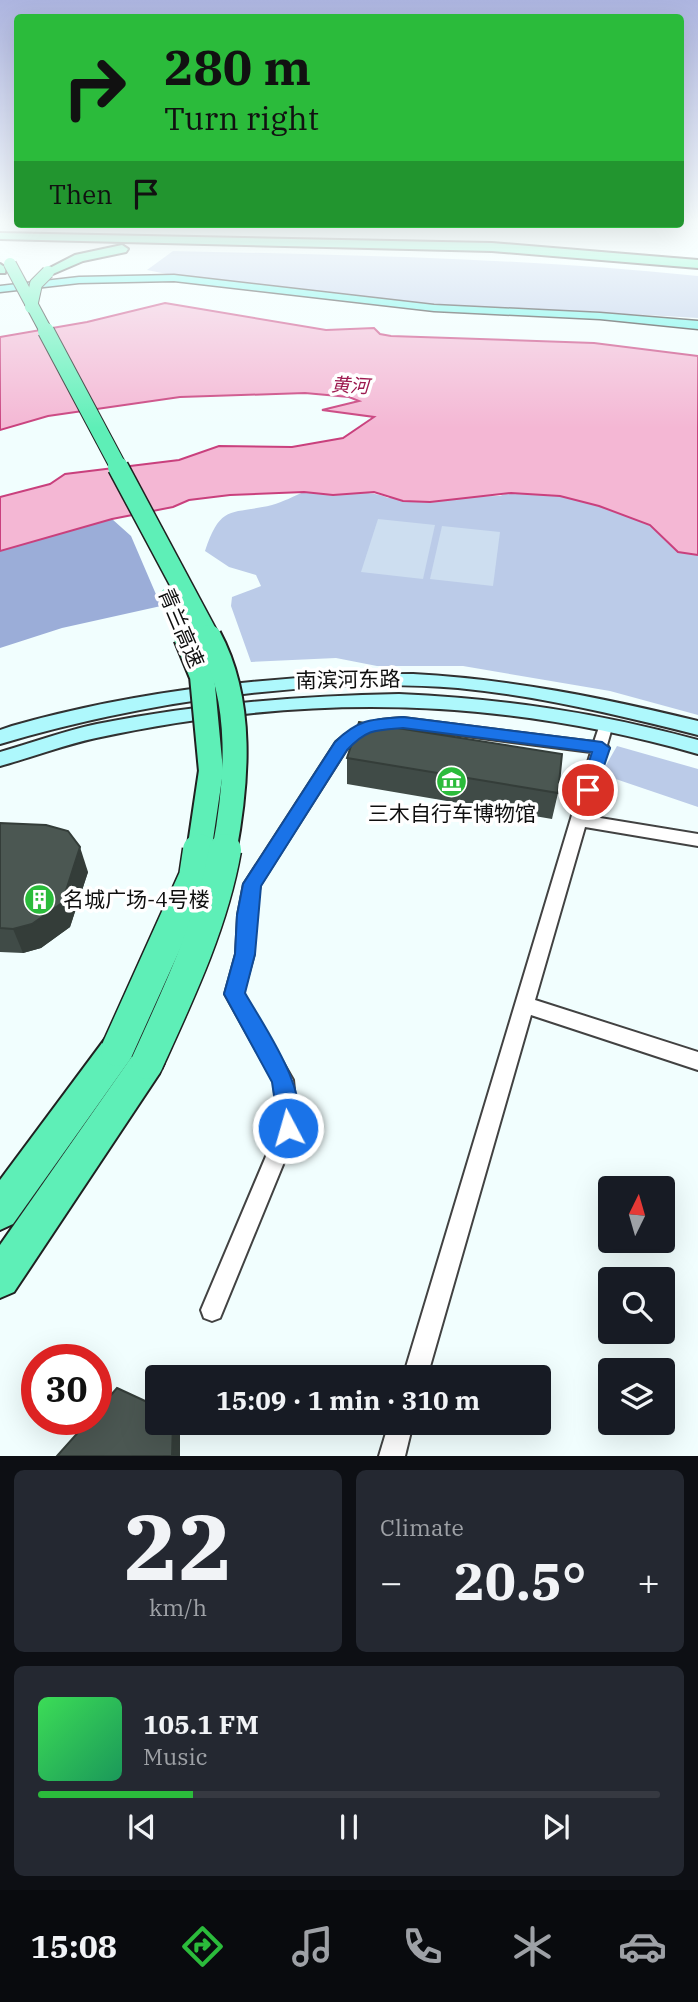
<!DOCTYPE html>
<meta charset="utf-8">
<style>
:root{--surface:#171b24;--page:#242831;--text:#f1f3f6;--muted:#9ea1a6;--line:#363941;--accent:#2bbb3b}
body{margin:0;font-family:"IBM Plex Serif","Noto Sans SC",serif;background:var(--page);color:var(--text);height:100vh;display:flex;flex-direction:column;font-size:26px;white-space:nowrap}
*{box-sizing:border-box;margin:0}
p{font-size:23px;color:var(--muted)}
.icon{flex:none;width:38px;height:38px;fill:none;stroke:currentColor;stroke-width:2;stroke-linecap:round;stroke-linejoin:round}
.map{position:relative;height:1456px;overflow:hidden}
.side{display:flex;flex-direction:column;gap:14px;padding:14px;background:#0d0f14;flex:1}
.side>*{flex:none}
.guide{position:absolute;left:14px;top:14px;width:670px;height:214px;border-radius:7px;box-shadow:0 7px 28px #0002;background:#2bbb3b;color:#111;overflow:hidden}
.needle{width:46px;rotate:5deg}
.tools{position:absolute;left:598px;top:1176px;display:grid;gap:14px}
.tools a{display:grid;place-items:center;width:77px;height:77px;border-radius:7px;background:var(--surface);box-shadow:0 7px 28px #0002;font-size:35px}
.speed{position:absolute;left:21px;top:1344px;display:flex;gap:14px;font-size:35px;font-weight:700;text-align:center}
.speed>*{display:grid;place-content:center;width:91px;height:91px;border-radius:50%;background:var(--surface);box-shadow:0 7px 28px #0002;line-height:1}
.speed .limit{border:10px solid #d22;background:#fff;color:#111}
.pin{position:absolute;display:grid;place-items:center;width:60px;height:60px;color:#fff;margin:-30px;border:4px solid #fff;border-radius:50%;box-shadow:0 2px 7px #0007}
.me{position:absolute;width:77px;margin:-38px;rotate:354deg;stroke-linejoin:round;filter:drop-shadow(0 0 5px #0008)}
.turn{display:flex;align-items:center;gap:24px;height:147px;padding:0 35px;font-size:32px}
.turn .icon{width:91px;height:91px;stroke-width:2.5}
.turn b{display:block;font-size:49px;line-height:60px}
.then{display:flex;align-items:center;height:66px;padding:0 35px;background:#0003;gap:14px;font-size:26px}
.big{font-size:52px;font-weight:800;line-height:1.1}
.side .tile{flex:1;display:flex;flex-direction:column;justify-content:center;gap:10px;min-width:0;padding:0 24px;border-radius:10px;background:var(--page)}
.side .dial{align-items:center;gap:0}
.dial b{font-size:91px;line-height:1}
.song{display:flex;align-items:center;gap:21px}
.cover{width:84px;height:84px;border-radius:10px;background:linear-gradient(135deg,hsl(130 70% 55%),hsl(150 70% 35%))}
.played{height:7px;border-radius:4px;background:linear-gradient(90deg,var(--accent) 25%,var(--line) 25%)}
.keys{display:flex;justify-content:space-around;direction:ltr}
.heat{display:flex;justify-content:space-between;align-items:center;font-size:38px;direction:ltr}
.side .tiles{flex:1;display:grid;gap:14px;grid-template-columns:1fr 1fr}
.tile:last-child{grid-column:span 2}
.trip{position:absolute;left:145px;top:1365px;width:406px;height:70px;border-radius:7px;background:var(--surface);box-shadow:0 7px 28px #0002;font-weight:800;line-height:70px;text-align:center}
.menu{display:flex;height:112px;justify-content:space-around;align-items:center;background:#090b0e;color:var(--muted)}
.menu .icon{width:49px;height:49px}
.menu .on{color:var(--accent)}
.menu b{font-size:32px;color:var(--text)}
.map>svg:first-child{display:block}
.green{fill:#bbcbe8}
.forest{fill:#9badd8}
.pitch{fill:#cddef0}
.water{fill:#f4b7d4;stroke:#c9407d;stroke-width:2}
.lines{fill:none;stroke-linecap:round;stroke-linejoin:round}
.minor-casing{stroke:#424242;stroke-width:4}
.secondary-casing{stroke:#313131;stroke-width:4}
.primary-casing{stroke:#202020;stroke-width:3}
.motorway-casing{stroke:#202020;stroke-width:4}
.minor{fill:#fff;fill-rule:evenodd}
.secondary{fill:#aef8fc;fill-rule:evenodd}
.primary{fill:#6cf4e8;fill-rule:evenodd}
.motorway{fill:#5eefb7;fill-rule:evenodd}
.motorway-bridge-far4-casing{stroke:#202020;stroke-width:14;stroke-linecap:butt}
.motorway-bridge-far3-casing{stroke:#202020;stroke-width:18;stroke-linecap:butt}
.motorway-bridge-far2-casing{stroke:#202020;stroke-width:23;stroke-linecap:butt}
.motorway-bridge-far1-casing{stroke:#202020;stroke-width:28;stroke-linecap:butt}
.motorway-bridge-casing{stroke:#202020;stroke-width:35;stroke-linecap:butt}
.motorway-bridge-far4{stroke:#5eefb7;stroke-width:12}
.motorway-bridge-far3{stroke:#5eefb7;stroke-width:16}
.motorway-bridge-far2{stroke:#5eefb7;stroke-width:20}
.motorway-bridge-far1{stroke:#5eefb7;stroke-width:24}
.motorway-bridge{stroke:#5eefb7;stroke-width:32}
.wall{fill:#404b47}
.shaded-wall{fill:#343d39}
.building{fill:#4b5752;stroke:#343d39;stroke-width:2}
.route{fill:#1a73e8;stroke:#114b97;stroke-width:2}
.labels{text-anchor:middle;stroke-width:7;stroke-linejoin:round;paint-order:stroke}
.far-water-label{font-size:19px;font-style:italic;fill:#9d1b50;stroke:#fff}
.street-label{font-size:21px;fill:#0f0f0f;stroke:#fff}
.poi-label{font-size:21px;fill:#0f0f0f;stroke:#fff}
</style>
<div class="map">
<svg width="698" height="1456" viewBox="0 0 698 1456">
<rect width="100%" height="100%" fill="#f1fefe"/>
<!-- green -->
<g class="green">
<path d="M173,251C348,255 524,258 698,276V318C514,306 328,308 147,270Z"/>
<path d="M304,492C332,495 365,488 388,498L500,496C532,483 617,508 648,524C666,533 678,554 698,555V715L610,691L463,666H377L336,658L251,662L231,606L232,597L261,586L256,575L229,567L205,551C221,503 231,515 272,505C283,502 294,496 304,492Z"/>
<polygon points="617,746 698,769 698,807 601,774"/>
</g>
<!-- forest -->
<polygon class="forest" points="112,519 131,536 161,606 62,628 0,648 0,551"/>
<!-- pitch -->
<g class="pitch">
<polygon points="378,519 435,525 423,579 361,572"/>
<polygon points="442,526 500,532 493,586 430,579"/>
</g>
<!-- water -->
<polygon class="water" points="165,303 326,330 374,328 380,334 391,336 594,343 698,356 698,555 678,552 650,525 599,506 560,496 511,493 430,502 403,501 374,492 333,495 304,492 230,495 189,500 173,507 112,519 0,551 0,497 50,484 65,474 179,460 219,446 292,447 343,438 374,417 322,410 359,401 349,397 305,393 180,397 48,416 0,430 0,337 87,322"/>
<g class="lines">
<defs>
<g id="minor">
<path d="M403,718L594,742L601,721H611L613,724L607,745L609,748L605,752L588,816L698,834V846L585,827L535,1000L698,1052V1070L531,1015L427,1377H403L591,752L403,728C379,729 364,732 346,750L260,885L254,915V954L243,993L293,1080L298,1128L220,1318L212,1321L204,1318L201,1310L278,1128L274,1082L225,994L236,954L238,915L244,884L336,742C356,724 376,719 403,718Z"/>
<polygon points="389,1423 413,1423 405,1456 379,1456"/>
</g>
<g id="secondary">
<path d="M413,674C510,679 604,698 698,721V735C619,715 539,696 458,688C313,676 139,703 0,744V730L12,726C137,690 283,674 413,674Z"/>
<path d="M399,694C505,699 595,712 698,740V754C495,696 303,693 96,738C64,745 32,757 0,766V752C32,743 64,731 97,724C197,704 297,696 399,694Z"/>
</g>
<polygon id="primary" points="174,275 434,305 600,313 698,321 698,329 600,319 434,311 174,281 79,283 0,292 0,286 79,277"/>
<g id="motorway">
<polygon points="0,233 492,243 698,260 698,268 492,251 0,239"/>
<polygon points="122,245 128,249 126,252 83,261 48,276 42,272 75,255"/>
<polygon points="0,264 6,268 5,273 0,273"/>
<polygon points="117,1035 129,1039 134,1050 129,1061 13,1224 0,1230 0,1180 105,1039"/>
<polygon points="147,1047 159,1052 164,1063 159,1074 14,1292 0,1298 0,1245 135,1052"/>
</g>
</defs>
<!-- minor casing -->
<use href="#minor" class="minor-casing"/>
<!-- secondary casing -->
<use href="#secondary" class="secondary-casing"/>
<!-- primary casing -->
<use href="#primary" class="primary-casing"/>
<!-- motorway casing -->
<use href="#motorway" class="motorway-casing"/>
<!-- minor -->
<use href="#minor" class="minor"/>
<!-- secondary -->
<use href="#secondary" class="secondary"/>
<!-- primary -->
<use href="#primary" class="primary"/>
<!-- motorway -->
<use href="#motorway" class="motorway"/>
<defs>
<g id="motorway-bridge-far4">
<polyline points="10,264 47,333"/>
<polyline points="31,307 36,284 48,272"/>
</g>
<polyline id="motorway-bridge-far3" points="46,331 119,468"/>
<g id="motorway-bridge-far2">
<polyline points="118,467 210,639"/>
<polyline points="170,597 187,639"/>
</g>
<g id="motorway-bridge-far1">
<polyline points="186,637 202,676 211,771 199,852"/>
<path d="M209,637C244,702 237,783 224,852"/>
</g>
<g id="motorway-bridge">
<polyline points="117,1050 195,877 199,850"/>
<path d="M147,1063C178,995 212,924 225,850"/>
</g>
</defs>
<!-- motorway-bridge-far4 casing -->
<use href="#motorway-bridge-far4" class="motorway-bridge-far4-casing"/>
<!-- motorway-bridge-far3 casing -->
<use href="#motorway-bridge-far3" class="motorway-bridge-far3-casing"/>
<!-- motorway-bridge-far2 casing -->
<use href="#motorway-bridge-far2" class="motorway-bridge-far2-casing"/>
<!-- motorway-bridge-far1 casing -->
<use href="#motorway-bridge-far1" class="motorway-bridge-far1-casing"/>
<!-- motorway-bridge casing -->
<use href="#motorway-bridge" class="motorway-bridge-casing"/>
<!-- motorway-bridge-far4 -->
<use href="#motorway-bridge-far4" class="motorway-bridge-far4"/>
<!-- motorway-bridge-far3 -->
<use href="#motorway-bridge-far3" class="motorway-bridge-far3"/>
<!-- motorway-bridge-far2 -->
<use href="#motorway-bridge-far2" class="motorway-bridge-far2"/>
<!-- motorway-bridge-far1 -->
<use href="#motorway-bridge-far1" class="motorway-bridge-far1"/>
<!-- motorway-bridge -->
<use href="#motorway-bridge" class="motorway-bridge"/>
</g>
<!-- wall -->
<g class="wall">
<polygon points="347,758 558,793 552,819 347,784"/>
<polygon points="0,823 88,872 70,927 41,948 23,953 0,952"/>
</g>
<!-- shaded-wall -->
<g class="shaded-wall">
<polygon points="80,847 88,872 70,927 41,948 23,953 13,929"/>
<polygon points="173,1423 178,1423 180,1428 180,1456 172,1456"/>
</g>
<!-- building -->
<g class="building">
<polygon points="359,722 562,754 558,793 347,758"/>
<polygon points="0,823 46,825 68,831 80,847 62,903 32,924 13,929 0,928"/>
<polygon points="117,1388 158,1407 158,1423 173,1423 172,1456 57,1456 90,1419 96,1419 96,1412"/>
</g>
<!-- sky -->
<linearGradient id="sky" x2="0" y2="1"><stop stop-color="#adb5e0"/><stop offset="0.52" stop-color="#f9ffff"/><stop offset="1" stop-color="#f9ffff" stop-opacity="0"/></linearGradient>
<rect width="698" height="428" fill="url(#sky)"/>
<!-- route -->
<path class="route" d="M403,717L602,742L610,748L596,790L588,797L580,790L592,752L403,728C375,730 367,729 347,750L261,886L255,954L245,993C265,1028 313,1095 296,1136L288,1139L280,1136L272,1082L224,994L235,954L237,915L243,884L335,742C358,719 372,719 403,717Z"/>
<!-- icons -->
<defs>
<symbol id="museum-disc" viewBox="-11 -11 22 22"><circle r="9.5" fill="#2bbb3b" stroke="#fff"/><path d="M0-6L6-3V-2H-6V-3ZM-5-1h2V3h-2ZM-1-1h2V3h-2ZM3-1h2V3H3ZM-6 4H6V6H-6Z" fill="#fff"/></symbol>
<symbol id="building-disc" viewBox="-11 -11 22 22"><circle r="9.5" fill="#2bbb3b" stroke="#fff"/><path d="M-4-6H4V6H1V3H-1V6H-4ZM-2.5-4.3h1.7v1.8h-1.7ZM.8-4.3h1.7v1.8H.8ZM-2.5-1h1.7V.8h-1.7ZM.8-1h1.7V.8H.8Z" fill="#fff"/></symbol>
</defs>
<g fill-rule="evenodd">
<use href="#museum-disc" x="434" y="764" width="35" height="35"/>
<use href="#building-disc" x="22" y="882" width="35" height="35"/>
</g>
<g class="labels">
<!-- far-water labels -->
<g class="far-water-label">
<text transform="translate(350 385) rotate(3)" y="7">黄河</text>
</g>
<!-- street labels -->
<g class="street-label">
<text transform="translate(181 628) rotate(67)" y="7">青兰高速</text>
<text transform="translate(348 680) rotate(-1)" y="7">南滨河东路</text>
</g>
<!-- poi labels -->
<g class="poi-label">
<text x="452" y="821">三木自行车博物馆</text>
<text x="63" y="907" text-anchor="start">名城广场-4号楼</text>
</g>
</g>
</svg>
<div class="tools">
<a><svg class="needle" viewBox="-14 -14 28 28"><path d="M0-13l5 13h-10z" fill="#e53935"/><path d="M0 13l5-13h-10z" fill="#9ea1a6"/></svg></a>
<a><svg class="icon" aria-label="search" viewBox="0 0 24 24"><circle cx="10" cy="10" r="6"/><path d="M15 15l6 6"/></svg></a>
<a><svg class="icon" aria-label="layers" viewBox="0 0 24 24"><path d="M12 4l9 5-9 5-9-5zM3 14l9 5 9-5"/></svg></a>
</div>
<div class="speed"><div class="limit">30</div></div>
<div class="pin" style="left:588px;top:790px;background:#d93025"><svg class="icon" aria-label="arrive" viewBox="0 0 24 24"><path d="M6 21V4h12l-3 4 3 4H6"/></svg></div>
<svg class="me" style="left:288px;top:1128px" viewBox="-20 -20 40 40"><circle r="17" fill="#1a73e8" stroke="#fff" stroke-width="3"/><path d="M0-11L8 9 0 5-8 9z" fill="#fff"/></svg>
<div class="trip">15:09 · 1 min · 310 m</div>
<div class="guide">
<div class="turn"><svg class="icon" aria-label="right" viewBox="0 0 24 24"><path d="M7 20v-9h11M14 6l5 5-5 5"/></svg><div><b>280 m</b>Turn right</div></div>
<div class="then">Then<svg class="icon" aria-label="arrive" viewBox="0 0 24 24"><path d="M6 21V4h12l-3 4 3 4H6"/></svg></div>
</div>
</div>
<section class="side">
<div class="tiles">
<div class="tile dial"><b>22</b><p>km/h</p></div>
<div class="tile"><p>Climate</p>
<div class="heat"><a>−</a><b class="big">20.5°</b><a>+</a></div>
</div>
<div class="tile">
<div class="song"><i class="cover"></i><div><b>105.1 FM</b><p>Music</p></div></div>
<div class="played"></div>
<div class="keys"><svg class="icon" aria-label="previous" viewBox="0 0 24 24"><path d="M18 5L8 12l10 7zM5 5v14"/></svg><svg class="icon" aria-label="pause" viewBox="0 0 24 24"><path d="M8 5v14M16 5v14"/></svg><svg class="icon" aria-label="next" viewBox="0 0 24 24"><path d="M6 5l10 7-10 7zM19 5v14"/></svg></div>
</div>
</div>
</section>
<nav class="menu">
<b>15:08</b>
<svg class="icon on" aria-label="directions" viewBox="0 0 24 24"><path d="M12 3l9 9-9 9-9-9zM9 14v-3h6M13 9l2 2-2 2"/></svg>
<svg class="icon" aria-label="music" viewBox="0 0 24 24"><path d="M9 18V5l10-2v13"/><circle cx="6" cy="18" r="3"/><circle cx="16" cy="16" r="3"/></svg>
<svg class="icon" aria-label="phone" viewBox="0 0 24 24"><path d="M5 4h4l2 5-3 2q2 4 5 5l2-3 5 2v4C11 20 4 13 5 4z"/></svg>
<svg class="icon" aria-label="climate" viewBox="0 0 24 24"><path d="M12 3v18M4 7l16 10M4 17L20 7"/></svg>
<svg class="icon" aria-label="car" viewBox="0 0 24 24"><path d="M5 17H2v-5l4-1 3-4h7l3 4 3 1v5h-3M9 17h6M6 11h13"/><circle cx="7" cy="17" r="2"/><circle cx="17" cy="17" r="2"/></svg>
</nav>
